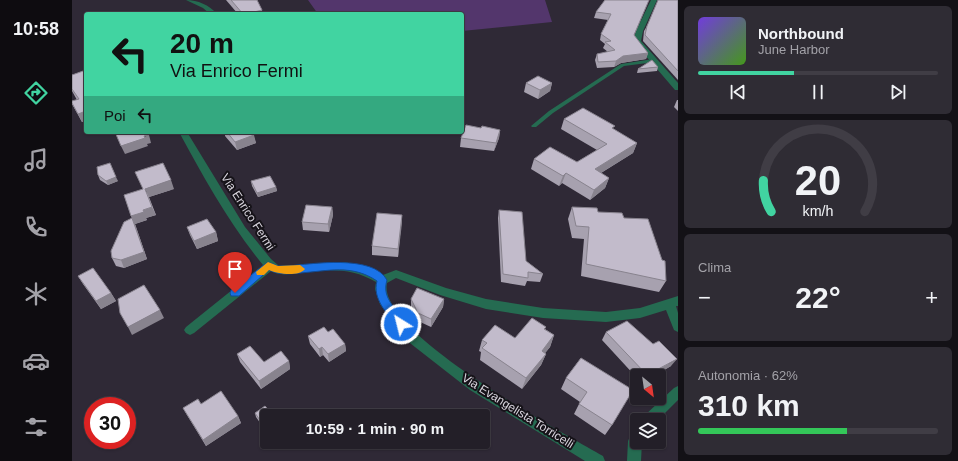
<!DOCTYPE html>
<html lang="it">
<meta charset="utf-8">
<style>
:root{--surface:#231f28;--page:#2f2c34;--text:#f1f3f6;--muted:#a3a2a8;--line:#403d45;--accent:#41d4a1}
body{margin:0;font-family:Helvetica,sans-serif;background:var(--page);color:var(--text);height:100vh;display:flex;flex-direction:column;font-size:15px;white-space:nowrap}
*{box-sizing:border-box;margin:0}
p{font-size:13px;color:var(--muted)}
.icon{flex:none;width:22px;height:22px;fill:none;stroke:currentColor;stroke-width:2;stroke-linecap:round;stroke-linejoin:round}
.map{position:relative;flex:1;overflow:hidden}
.drawer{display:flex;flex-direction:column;gap:6px;padding:6px;background:#131116;width:280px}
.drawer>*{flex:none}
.hud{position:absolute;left:12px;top:12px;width:380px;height:122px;border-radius:4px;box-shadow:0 1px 3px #0004,0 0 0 1px var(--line);background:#41d4a1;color:#111;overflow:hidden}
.needle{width:26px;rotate:151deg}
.tools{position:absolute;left:558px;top:369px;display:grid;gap:8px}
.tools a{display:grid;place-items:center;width:36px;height:36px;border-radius:4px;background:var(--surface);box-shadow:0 1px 3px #0004,0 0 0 1px var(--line);font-size:20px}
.speed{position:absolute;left:12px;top:397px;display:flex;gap:8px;font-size:20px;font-weight:700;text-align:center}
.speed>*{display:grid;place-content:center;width:52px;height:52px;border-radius:50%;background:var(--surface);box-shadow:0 1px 3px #0004,0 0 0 1px var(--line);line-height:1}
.speed .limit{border:6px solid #d22;background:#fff;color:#111}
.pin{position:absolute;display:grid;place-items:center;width:34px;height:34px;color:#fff;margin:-41px -17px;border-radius:50% 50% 50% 0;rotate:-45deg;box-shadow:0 0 4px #0007}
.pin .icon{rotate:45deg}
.me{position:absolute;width:44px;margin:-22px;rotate:324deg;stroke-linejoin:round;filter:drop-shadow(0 0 3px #0008)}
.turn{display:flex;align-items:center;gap:14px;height:84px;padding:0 20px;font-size:18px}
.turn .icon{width:52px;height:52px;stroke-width:2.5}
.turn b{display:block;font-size:28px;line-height:34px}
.then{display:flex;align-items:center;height:38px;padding:0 20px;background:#0003;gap:8px;font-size:15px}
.big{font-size:30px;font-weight:700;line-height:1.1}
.drawer .widget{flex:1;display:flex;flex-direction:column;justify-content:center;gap:6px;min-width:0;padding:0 14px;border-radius:6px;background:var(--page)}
.drawer .dial{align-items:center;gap:0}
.dial svg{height:104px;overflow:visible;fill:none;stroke:var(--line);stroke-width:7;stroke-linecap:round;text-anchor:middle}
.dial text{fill:var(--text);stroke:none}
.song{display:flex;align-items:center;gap:12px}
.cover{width:48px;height:48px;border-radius:6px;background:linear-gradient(135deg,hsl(260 70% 55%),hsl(100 70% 35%))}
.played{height:4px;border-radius:2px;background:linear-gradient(90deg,var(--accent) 40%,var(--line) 40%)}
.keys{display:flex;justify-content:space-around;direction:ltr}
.heat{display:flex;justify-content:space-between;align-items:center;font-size:22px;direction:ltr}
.charge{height:6px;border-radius:3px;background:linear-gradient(90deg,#34c759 62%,var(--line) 0)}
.trip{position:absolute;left:188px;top:409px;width:230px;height:40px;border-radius:4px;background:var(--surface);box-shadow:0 1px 3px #0004,0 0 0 1px var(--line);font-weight:700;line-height:40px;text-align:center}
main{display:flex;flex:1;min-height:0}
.menu{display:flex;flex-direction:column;width:72px;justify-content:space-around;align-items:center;background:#0e0c10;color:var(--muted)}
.menu .icon{width:28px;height:28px}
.menu .current{color:var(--accent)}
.menu b{font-size:18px;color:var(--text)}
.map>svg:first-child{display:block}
.green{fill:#53366c}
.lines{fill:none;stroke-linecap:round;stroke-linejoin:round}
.service{fill:#256b51;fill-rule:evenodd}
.minor{fill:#256b51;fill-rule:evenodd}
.tertiary{fill:#256b51;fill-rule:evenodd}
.wall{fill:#a7a1af}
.shaded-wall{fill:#88838e}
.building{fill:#c2bbcb;stroke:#88838e}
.route{fill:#1a73e8;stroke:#114b97}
.slow{fill:#f59e0b}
.labels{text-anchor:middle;stroke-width:4;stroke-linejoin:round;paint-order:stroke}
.street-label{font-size:12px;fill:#d8d4dd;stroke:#161319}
</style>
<main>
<nav class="menu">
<b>10:58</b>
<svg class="icon current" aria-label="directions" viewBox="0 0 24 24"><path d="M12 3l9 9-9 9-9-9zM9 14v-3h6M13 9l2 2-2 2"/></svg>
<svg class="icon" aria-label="music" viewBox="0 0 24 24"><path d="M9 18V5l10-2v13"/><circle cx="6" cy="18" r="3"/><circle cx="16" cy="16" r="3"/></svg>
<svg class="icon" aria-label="phone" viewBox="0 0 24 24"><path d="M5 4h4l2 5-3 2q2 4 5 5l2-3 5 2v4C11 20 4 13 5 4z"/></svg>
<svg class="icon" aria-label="climate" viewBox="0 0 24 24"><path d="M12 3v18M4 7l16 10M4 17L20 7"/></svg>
<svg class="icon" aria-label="car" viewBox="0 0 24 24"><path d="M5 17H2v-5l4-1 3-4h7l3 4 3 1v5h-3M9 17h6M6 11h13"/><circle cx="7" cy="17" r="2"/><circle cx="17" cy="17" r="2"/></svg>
<svg class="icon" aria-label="filters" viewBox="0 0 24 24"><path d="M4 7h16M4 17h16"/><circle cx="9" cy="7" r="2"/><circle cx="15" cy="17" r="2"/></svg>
</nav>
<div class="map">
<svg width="606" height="461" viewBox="0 0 606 461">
<rect width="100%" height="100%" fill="#2f2936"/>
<!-- green -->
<polygon class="green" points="236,0 473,0 480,22 390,31 390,14 246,14"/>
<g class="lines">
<!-- service -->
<polygon class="service" points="581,59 584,61 583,62 552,66 481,113 464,127 460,127 459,126 477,111 549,64"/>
<!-- minor -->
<g class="minor">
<path d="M114,0C126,0 137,5 145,14H138L131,8Z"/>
<path d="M107,132H115L173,227L199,259L207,266L272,262L295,267L311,275L324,270L374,288L414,299L471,308L534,312L568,308L606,296V306H604L606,313V332L602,330L594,310L568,318L534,322L471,318L414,309L368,295L324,278L315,283C304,332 491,433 531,456L533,461H513L398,390L334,340L308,304L303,289L304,282C281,268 258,269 232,272C221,273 209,277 199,271L122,333L118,335L114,333L112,330L114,327L191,265C158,225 132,178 107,132Z"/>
<polygon points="606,386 606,400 586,420 571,420 572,416 602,388"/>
<polygon points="565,431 565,442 570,442 569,461 555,461 556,441 560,432"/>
</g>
<!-- tertiary -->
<polygon class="tertiary" points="579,0 585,0 571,31 569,41 606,83 606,90 603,90 561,41 564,31"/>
</g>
<!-- wall -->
<g class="wall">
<polygon points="154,0 185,0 191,14 166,14"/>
<polygon points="533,0 576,53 574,59 549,63 542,67 525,68 523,60 525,54 536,52 531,48 533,44 528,40 529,34 536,20 522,18 524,12"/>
<polygon points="606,0 606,80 571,41 572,31 575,26"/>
<polygon points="586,67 585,71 565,73 566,69"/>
<polygon points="14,70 14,121 10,122 0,104 5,100 0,91 0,75"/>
<polygon points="454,83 480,83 478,91 466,99 452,92"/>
<polygon points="605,100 606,100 606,111 602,107"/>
<polygon points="492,119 542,130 565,143 561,153 529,173 537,178 533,188 518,200 490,183 487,186 459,169 462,159 505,162 525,150 489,129"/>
<polygon points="409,128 428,130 427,138 422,151 388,147 389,138"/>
<polygon points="153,132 180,132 184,143 165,150 153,136"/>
<polygon points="26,175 46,181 36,185 28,180"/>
<polygon points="179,181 204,187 205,191 186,197 180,186"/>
<polygon points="102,189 77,197 84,215 74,218 75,220 63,224 75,259 52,268 44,266 40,258 60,218 52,195"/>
<polygon points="260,207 261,215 257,232 231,230 230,222"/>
<polygon points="500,207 552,218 594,281 587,292 509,276 512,239 500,238 496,219"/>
<polygon points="427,210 454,261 471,274 468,282 455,281 453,286 429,282 426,218"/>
<polygon points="330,215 326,257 300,255 300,246"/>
<polygon points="115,227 144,232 146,241 125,249 118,235"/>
<polygon points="6,276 39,293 44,301 29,309 11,284"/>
<polygon points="339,299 372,299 371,307 359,327 346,321 339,307"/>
<polygon points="474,327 473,329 482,335 478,347 473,353 474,354 469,365 450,389 408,360 409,352 407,351 410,340 443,338"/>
<polygon points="256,332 273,344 274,351 257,362 251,355 248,357 238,344 236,336"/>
<polygon points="534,332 581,344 599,366 582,376 565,376 565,378 530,340"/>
<polygon points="165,354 192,362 217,361 218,369 189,389 168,362"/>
<polygon points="509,358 540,425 533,435 502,414 508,402 489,389 494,378"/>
<polygon points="129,404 166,416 169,423 134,446 115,415 111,408"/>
<polygon points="183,413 201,415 201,416 195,416 195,428 193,430 184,417"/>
</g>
<!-- shaded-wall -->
<g class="shaded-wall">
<polygon points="577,0 560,41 562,35"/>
<polygon points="190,10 191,14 174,14"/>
<polygon points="576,53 574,59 549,63 542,67 544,61 551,56"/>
<polygon points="480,83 478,91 466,99 468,90"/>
<polygon points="14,111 14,121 10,122 6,114"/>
<polygon points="428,130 427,138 422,151 424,143"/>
<polygon points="77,135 79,143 75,144 76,146 53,154 49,146"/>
<polygon points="182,135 184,143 165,150 163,142"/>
<polygon points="565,143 561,153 519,179 523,169"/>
<polygon points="494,173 490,183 487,186 491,176"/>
<polygon points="44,177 46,181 36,185 34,181"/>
<polygon points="537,178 533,188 518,200 522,190"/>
<polygon points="99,180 102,189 77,197 73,189"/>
<polygon points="204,187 205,191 186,197 185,193"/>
<polygon points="80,207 84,215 74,218 75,220 63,224 75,259 52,268 49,260 62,224 59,216 71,210"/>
<polygon points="260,207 261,215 257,232 256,224"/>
<polygon points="330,215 330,223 326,257 326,249"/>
<polygon points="144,232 146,241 125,249 122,241"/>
<polygon points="39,293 44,301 29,309 24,301"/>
<polygon points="372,299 371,307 359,327 359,319"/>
<polygon points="88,310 92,318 60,335 56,327"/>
<polygon points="482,335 478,347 466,362 470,351"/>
<polygon points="273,344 274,351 257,362 256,354"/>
<polygon points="250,347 251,355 248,357 247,349"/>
<polygon points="474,354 469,365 450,389 454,378"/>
<polygon points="605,359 599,366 582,376 575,376"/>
<polygon points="217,361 218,369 189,389 187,381"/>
<polygon points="166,416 169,423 134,446 131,440"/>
<polygon points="195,423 195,428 193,430 192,426"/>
</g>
<!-- building -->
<g class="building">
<polygon points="159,0 185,0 190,10 174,14 171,14"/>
<polygon points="533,0 577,0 562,35 576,53 551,56 544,61 526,62 525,54 543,50 533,42 539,41 529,34 539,14 524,12"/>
<polygon points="586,0 606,0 606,71 573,35 575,26"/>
<polygon points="580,60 586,67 566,69"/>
<polygon points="14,70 14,111 6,114 0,103 0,101 7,99 0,89 0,75"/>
<polygon points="466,76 480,83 468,90 454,83"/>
<polygon points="511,108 543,126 540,128 565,143 523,169 537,178 522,190 494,173 491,176 462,159 478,147 505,162 535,144 492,119"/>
<polygon points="394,125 409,128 410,126 428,130 424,143 389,138"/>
<polygon points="43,132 75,132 77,135 72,136 73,138 49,146"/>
<polygon points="155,132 180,132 182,135 163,142"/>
<polygon points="38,163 44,177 34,181 26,175 25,167"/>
<polygon points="91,163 99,180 73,189 80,207 71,210 72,212 59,216 52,195 71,189 63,172"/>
<polygon points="198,176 204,187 185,193 179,181"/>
<polygon points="234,205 260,207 256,224 230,222"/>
<polygon points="500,207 525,208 526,212 550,213 552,218 576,219 590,260 593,261 594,281 514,264 517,227 504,226"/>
<polygon points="427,210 450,212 454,261 471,274 456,272 456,278 431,274"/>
<polygon points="305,213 330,215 326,249 300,246"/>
<polygon points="60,218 72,252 49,260 40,258 39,251 52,222"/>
<polygon points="135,219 144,232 122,241 115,227"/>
<polygon points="21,268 39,293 24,301 6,276"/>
<polygon points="72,285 88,310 56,327 48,313 46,299"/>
<polygon points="345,288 372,299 359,319 346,313 339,299"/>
<polygon points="460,318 474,327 472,329 482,335 470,351 474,354 454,378 410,348 415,343 410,340 423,325 443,338"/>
<polygon points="555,321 581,344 587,341 605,359 575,375 534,332"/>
<polygon points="252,327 256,332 261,329 273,344 256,354 250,347 247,349 236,336"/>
<polygon points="178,346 192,362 209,351 217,361 187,381 165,354"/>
<polygon points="509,358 561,390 540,425 507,404 515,392 494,378"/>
<polygon points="149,391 166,416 131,440 111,408 126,399 129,404"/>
<polygon points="193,406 201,415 200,416 195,416 195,423 192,426 183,413"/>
</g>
<!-- route -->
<path class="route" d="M196,262L206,266H216C239,264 301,254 315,280C309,300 326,308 334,324L333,327H325C316,314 300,299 305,281C280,264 256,271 228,273C217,274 207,275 197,270L167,296H159L158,293L159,290Z"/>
<!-- slow -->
<path class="slow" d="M196,262L206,266L228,265L233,269C227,277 205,274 197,270L192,275H185L184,272Z"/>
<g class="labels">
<!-- street labels -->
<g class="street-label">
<text transform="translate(176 212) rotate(57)" y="4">Via Enrico Fermi</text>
<text transform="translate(446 411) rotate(32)" y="4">Via Evangelista Torricelli</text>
</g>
</g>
</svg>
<div class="tools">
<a><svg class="needle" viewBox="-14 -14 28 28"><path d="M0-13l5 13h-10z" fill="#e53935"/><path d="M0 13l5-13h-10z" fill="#a3a2a8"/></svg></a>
<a><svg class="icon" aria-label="layers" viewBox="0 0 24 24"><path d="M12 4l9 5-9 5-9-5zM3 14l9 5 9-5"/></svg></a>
</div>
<div class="speed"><div class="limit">30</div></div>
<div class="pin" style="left:163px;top:293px;background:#d93025"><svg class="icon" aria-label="arrive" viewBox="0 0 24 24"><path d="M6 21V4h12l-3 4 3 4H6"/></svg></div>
<svg class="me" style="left:329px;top:324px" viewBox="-20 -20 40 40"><circle r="17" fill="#1a73e8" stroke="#fff" stroke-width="3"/><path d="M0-11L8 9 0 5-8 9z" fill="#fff"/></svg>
<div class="trip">10:59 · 1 min · 90 m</div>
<div class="hud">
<div class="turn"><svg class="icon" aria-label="left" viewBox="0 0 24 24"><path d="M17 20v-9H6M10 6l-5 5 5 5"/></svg><div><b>20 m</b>Via Enrico Fermi</div></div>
<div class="then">Poi<svg class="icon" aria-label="left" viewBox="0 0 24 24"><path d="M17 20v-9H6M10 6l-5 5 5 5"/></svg></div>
</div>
</div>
<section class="drawer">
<div class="widget">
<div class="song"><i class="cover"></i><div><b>Northbound</b><p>June Harbor</p></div></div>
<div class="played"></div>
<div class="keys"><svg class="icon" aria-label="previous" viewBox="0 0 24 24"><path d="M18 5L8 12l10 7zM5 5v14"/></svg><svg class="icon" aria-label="pause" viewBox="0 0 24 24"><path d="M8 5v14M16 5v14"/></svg><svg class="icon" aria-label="next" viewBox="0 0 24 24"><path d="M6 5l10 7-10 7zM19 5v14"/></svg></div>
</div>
<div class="widget dial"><svg viewBox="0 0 100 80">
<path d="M14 69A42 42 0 1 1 86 69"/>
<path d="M14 69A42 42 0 0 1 8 45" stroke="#41d4a1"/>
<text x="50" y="56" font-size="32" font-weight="700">20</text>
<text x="50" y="72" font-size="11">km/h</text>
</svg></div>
<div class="widget"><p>Clima</p>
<div class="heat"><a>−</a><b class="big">22°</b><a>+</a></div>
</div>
<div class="widget"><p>Autonomia · 62%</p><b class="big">310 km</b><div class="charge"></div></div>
</section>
</main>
